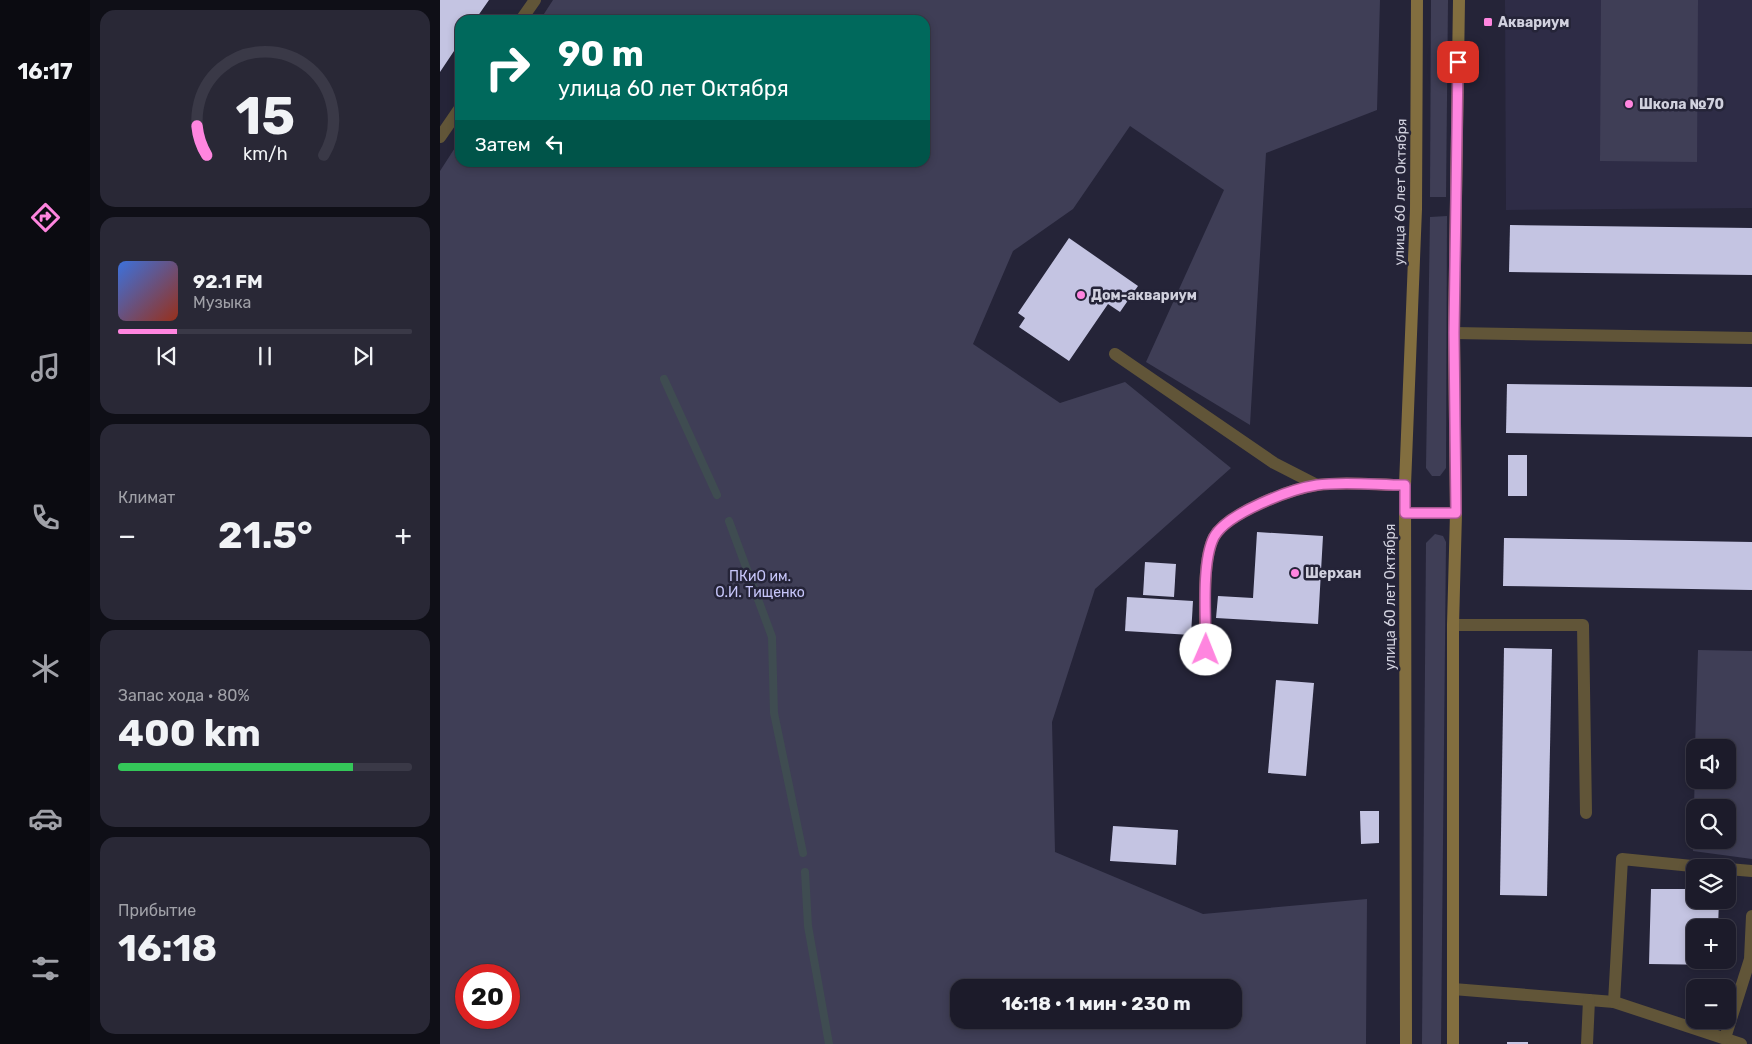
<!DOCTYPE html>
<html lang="ru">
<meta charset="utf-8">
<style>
:root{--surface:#1c1b2a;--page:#292836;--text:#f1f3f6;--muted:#a0a1a8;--line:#3a3947;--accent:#ff85df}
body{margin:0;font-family:Rubik,sans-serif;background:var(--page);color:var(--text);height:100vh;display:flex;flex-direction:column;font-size:19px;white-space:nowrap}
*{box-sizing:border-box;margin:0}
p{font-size:16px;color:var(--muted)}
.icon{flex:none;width:28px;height:28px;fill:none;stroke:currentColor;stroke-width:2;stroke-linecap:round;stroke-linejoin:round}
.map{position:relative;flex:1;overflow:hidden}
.panel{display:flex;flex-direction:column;gap:10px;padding:10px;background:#0f0f17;width:350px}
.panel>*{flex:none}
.top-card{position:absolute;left:15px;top:15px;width:475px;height:152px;border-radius:15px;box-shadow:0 2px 8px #0003,0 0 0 1px var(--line);background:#00695c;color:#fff;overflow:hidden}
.controls{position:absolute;left:1246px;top:739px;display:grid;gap:10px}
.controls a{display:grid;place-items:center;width:50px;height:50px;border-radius:10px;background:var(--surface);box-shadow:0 2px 8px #0003,0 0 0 1px var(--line);font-size:25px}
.speed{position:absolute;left:15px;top:964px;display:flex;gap:10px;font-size:25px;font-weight:700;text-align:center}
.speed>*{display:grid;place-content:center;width:65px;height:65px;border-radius:50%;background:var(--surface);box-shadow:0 2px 8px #0003,0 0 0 1px var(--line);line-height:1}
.speed .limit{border:8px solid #d22;background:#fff;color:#111}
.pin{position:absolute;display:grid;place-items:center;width:42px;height:42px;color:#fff;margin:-21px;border-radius:10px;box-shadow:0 2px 8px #0006}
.me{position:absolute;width:55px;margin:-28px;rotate:1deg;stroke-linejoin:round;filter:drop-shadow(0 0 4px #0008)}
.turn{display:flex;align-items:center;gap:18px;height:105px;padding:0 20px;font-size:22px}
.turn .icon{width:65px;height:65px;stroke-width:2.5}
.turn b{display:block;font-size:35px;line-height:42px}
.then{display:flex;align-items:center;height:48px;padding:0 20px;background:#0003;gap:10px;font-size:19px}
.big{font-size:38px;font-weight:700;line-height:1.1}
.panel .tile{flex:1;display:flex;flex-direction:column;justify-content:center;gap:8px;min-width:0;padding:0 18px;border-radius:15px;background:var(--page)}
.panel .dial{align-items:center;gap:0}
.dial svg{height:130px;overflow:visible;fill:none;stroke:var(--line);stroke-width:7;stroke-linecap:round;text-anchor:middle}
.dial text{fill:var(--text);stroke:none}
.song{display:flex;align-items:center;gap:15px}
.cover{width:60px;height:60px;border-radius:8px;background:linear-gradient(135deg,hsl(220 70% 55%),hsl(10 70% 35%))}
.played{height:5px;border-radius:2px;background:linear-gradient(90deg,var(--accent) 20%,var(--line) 20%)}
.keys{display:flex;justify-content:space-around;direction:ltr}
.heat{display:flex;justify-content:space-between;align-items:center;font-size:28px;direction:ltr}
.charge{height:8px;border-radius:4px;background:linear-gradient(90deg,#34c759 80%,var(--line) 0)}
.trip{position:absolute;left:510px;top:979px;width:292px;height:50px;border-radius:15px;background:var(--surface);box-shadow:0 2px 8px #0003,0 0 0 1px var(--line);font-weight:700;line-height:50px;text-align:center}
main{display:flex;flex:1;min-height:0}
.menu{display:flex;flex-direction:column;width:90px;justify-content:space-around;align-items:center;background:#0b0b11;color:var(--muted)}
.menu .icon{width:35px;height:35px}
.menu .active{color:var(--accent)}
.menu b{font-size:22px;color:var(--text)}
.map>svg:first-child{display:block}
.built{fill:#2e2c46}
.green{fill:#3f3e56;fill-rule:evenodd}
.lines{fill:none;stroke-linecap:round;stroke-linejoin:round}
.stream{stroke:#3f4c51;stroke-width:8}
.building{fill:#c4c4e2}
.service{stroke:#615538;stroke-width:12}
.minor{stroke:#615538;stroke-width:12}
.secondary{stroke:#826e3f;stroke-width:12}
.route-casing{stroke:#a65691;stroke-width:12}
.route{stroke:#ff85df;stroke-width:9}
.poi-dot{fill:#ff85df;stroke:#252438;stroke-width:2}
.labels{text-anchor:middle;stroke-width:5;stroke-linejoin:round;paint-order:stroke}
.poi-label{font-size:14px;font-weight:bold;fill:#d1d1de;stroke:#252438;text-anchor:start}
.street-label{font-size:14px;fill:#d1d1de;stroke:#252438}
.park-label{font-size:14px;fill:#c7c6fa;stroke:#252438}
</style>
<main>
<nav class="menu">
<b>16:17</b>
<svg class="icon active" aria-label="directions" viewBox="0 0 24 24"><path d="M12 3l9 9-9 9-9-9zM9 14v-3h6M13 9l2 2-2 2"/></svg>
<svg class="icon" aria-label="music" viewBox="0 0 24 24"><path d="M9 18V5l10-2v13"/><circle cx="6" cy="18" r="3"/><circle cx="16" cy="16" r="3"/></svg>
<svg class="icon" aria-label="phone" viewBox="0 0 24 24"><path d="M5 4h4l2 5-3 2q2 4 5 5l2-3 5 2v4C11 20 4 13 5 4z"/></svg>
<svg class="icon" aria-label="climate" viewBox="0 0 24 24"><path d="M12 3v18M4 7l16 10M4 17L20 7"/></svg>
<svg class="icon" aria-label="car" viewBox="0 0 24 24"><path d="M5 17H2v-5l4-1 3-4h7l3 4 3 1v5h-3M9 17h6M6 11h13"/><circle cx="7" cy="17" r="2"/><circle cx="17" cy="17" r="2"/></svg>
<svg class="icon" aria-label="filters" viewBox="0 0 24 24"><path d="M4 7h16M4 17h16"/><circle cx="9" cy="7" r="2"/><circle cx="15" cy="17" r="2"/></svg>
</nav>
<section class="panel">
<div class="tile dial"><svg viewBox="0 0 100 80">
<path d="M14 69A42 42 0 1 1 86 69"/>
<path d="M14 69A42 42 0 0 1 8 51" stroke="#ff85df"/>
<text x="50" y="56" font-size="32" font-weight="700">15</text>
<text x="50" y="72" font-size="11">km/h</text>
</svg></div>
<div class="tile">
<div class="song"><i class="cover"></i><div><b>92.1 FM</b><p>Музыка</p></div></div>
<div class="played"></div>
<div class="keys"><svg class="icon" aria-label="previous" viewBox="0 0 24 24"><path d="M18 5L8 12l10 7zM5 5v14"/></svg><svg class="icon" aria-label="pause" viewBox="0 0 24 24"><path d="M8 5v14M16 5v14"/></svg><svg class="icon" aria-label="next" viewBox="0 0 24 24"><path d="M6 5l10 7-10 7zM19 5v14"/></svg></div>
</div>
<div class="tile"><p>Климат</p>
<div class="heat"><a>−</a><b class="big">21.5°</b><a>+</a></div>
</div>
<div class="tile"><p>Запас хода · 80%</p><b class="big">400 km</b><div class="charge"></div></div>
<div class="tile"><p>Прибытие</p><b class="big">16:18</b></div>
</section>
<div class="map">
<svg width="1312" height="1044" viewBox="0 0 1312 1044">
<rect width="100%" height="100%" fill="#252438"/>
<!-- built -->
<polygon class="built" points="1065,0 1312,0 1312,208 1066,210"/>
<!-- green -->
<g class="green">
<path d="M113,0H940L937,110L826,153L810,425L706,362L784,190L690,126L633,209L573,251L533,344L620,403L685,382L791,468L655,589L612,722L615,852L763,914L927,899L926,1044H0V171L20,140V162H485V20H100ZM26,975H69V1018H26ZM519,988H794V1020H519Z"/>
<polygon points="991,0 1008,0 1006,197 990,197"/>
<polygon points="1161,0 1258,0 1257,162 1160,161"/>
<polygon points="1007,216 1006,468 1000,476 992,476 986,468 990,217"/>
<polygon points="995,534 1003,536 1006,542 1001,1044 982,1044 986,543"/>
<path d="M1258,650L1312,651V859L1253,851L1255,764V780H1288V748L1255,747ZM1255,808H1288V840H1255Z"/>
</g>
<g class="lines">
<!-- stream -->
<g class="stream">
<polyline points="224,379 277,495"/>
<polyline points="289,521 332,637 334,713 363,853"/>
<polyline points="365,872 368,926 389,1044"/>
</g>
</g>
<!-- building -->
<g class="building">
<polygon points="0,0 49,0 35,20 20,20 20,42 0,72"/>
<polygon points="1070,225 1312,228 1312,275 1069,272"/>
<polygon points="629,238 698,286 680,312 668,304 629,361 579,327 585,318 578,313"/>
<polygon points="1067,384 1312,387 1312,437 1066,433"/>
<rect x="1068" y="455" width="19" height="41"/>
<polygon points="817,532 883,536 878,624 776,618 778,596 813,598"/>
<polygon points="1064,538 1312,542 1312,590 1063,586"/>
<polygon points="705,562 736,564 734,597 703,595"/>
<polygon points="687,597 753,601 751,635 685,631"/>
<polygon points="1064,648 1112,649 1107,896 1060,895"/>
<polygon points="836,680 874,683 866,776 828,773"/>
<polygon points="920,811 939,811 939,843 921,844"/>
<polygon points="673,826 738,830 736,865 670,861"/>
<polygon points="1211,889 1255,889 1255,900 1279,900 1278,928 1255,928 1255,960 1278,960 1278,965 1209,964"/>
<rect x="1067" y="1042" width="21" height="2"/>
</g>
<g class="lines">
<!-- service -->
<g class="service">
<polyline points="1014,333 1312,338"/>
<polyline points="675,354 834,463 877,485"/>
<polyline points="1013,625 1143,625 1146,813"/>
<path d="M765,650C766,620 761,562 774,537C787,513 851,489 877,485C903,481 938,485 965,485"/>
<polyline points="1288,869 1312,871"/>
<polyline points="1013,989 1174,1002 1301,1044"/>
<polyline points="1174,1002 1182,859 1272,868"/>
<polyline points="1285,1038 1310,959 1312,916"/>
<polyline points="1147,1044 1149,1000"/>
</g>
<!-- minor -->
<g class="minor">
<polyline points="81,20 95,0"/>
<polyline points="0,137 20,108"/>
</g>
<!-- secondary -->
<g class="secondary">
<polyline points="965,513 1016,513"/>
<polyline points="966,1044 965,485 976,209 977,0"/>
<polyline points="1013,1044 1013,625 1016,513 1014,333 1019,0"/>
</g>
</g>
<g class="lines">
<defs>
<path id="route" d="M766,650C766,620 761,562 774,537C787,513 851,489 877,485C903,481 938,485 965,485V513H1016L1014,333L1018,62"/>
</defs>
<!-- route casing -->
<use href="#route" class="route-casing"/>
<!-- route -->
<use href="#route" class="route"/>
</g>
<!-- markers -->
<g class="poi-dot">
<rect x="1043" y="17" width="10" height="10" rx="2.5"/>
<circle cx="1189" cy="104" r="5"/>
<circle cx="641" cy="295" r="5"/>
<circle cx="855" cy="573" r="5"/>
</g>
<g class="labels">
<!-- poi labels -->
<g class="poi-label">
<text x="1058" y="27">Аквариум</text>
<text x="1199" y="109">Школа №70</text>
<text x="651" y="300">Дом-аквариум</text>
<text x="865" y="578">Шерхан</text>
</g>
<!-- street labels -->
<g class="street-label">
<text transform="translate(960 192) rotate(-89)" y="5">улица 60 лет Октября</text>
<text transform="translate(950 597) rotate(-90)" y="5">улица 60 лет Октября</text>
</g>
<!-- park labels -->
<g class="park-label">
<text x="320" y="581">ПКиО им.<tspan x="320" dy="16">О.И. Тищенко</tspan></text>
</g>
</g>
</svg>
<div class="controls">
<a><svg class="icon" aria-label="sound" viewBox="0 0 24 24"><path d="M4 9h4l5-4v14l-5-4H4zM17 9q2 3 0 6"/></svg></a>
<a><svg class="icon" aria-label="search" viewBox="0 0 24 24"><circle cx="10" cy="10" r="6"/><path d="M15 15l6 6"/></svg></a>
<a><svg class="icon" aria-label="layers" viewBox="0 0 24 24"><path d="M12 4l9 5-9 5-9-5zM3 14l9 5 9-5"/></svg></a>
<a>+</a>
<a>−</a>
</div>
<div class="speed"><div class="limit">20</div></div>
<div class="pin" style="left:1018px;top:62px;background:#d93025"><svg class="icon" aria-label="arrive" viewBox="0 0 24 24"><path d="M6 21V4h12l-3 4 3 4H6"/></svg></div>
<svg class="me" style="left:766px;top:650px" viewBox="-20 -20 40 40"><circle r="19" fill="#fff"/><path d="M0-13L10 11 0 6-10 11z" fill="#ff85df"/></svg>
<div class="trip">16:18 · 1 мин · 230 m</div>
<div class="top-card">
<div class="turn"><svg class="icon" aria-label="right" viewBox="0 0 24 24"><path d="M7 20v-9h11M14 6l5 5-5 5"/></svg><div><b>90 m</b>улица 60 лет Октября</div></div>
<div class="then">Затем<svg class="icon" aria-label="left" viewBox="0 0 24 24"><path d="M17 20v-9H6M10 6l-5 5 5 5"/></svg></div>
</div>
</div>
</main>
